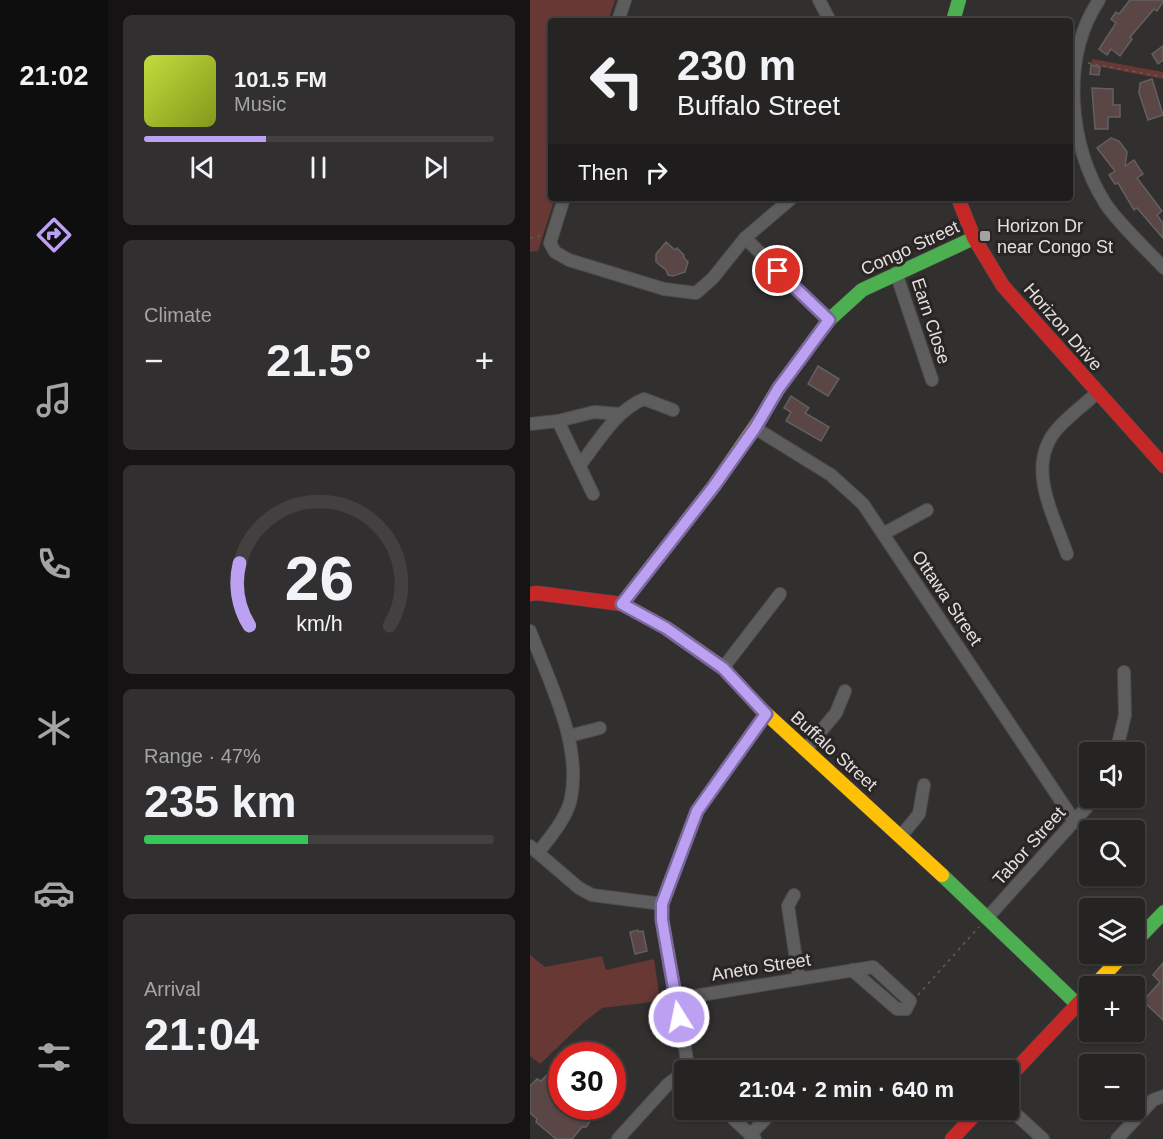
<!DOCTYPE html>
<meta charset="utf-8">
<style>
:root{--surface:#262323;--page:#322f30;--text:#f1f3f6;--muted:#a4a4a6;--line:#424041;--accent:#bca0f2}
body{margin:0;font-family:Arial,sans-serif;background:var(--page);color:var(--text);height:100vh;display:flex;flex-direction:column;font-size:22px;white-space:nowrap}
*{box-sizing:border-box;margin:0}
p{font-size:20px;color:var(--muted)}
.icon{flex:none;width:33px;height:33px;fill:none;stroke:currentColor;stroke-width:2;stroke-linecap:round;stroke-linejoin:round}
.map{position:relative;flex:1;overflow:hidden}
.panel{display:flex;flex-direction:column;gap:15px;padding:15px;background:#151313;width:422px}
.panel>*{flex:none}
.banner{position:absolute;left:18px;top:18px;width:525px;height:183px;border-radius:6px;box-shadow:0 2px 4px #0004,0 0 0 2px var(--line);background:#262323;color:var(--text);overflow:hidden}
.fabs{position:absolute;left:549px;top:742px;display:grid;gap:12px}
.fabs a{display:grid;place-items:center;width:66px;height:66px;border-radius:6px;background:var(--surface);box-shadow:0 2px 4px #0004,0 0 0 2px var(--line);font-size:30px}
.speed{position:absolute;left:18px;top:1042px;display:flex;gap:12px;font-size:30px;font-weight:700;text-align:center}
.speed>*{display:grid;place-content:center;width:78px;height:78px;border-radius:50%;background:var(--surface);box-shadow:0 2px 4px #0004,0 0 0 2px var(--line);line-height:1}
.speed .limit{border:9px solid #d22;background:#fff;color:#111}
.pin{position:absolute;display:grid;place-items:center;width:51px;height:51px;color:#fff;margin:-26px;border:3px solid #fff;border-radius:50%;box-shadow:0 2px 6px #0007}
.me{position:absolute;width:66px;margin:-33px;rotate:350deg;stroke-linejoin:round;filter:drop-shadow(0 0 4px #0008)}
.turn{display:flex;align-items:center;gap:21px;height:126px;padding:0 30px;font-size:27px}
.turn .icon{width:78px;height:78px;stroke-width:2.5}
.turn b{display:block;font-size:42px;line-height:51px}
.then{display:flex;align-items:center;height:57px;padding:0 30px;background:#0003;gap:12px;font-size:22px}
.big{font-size:45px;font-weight:700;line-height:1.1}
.panel .widget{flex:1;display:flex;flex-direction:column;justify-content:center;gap:9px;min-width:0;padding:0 21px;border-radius:9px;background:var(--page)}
.panel .dial{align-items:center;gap:0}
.dial svg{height:156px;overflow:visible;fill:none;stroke:var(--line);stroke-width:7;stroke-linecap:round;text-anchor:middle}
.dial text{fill:var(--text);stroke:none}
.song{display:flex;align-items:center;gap:18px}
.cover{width:72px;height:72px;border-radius:9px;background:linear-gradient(135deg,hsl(70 70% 55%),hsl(70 70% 35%))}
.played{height:6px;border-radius:3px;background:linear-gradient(90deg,var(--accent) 35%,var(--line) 35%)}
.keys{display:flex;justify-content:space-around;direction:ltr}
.heat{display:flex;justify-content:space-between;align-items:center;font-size:33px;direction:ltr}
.charge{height:9px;border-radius:4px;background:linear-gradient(90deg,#34c759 47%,var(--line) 0)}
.trip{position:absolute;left:144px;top:1060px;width:345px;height:60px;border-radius:6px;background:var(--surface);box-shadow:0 2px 4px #0004,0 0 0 2px var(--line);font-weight:700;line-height:60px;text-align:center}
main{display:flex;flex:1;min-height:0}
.tabs{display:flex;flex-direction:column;width:108px;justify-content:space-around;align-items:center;background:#0f0e0e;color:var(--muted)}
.tabs .icon{width:42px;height:42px}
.tabs .current{color:var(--accent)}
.tabs b{font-size:27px;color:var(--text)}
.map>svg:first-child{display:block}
.green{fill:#683934}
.building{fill:#594645;stroke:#626060;stroke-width:1.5}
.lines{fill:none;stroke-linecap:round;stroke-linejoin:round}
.street-casing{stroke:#4e4c4c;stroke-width:14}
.fast-casing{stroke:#4e4c4c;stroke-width:15}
.slow-casing{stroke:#4e4c4c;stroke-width:15}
.jam-casing{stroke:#4e4c4c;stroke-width:15}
.path{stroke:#5f5e5e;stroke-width:1.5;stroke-dasharray:3 4.5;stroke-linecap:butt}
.street{stroke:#5e5d5d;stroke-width:12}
.fast{stroke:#4caf50;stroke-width:14}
.slow{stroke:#ffc107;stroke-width:14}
.jam{stroke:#c62828;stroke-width:14}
.route-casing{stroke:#7a689d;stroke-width:15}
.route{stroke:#bca0f2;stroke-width:10}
.poi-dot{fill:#a5a2a1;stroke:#292524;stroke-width:2}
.labels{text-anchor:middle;stroke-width:6;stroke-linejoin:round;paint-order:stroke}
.poi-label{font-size:18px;fill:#e3e0df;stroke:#292524;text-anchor:start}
.street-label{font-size:18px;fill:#e3e0df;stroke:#292524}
</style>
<main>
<nav class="tabs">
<b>21:02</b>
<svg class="icon current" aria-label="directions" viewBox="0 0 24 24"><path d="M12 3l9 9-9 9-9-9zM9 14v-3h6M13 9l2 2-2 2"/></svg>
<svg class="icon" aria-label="music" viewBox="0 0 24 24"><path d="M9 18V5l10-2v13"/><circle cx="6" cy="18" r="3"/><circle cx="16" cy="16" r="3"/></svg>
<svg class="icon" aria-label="phone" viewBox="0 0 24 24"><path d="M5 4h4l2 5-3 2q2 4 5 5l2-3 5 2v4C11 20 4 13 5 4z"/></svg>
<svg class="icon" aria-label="climate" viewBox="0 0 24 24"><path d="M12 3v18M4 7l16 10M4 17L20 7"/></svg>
<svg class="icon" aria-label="car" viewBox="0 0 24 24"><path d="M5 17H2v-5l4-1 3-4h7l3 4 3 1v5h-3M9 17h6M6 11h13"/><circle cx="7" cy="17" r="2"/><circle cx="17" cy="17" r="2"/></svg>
<svg class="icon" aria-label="filters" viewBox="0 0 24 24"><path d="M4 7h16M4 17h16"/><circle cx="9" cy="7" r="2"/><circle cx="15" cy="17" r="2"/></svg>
</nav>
<section class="panel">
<div class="widget">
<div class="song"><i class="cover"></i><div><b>101.5 FM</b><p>Music</p></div></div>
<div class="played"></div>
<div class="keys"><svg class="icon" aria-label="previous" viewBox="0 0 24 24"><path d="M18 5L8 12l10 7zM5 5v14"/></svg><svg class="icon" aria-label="pause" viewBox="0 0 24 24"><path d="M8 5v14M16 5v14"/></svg><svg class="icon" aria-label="next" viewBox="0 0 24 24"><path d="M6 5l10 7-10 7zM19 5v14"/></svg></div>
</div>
<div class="widget"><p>Climate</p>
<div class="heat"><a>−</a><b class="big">21.5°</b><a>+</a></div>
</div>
<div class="widget dial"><svg viewBox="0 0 100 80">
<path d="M14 69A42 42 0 1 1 86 69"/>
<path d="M14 69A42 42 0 0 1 9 37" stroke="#bca0f2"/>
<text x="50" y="56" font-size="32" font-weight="700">26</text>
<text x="50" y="72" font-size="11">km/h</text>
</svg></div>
<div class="widget"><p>Range · 47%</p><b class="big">235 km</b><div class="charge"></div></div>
<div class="widget"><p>Arrival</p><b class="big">21:04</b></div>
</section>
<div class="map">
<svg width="634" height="1139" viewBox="0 0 634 1139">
<rect width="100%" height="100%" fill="#322f2f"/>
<!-- green -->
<g class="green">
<polygon points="0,0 85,0 78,21 21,21 21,198 25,198 8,251 0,252"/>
<polygon points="562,59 633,72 633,79 561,65"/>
<polygon points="0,955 15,967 72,956 76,970 124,959 130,1001 72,1008 53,1023 10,1064 0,1056"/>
</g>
<!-- building -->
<g class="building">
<polygon points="600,0 633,0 633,2 627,11 624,9 600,37 602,39 590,56 581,49 577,55 569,49 586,23 581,19 586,12 589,14"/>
<polygon points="633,46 633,60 628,64 622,54"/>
<polygon points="561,65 570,67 569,75 560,74"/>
<polygon points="622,79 633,115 618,120 609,93 610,83"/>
<polygon points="562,88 583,89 583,105 590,105 590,117 578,117 578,129 565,129"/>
<polygon points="581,138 589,141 597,152 595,166 604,160 613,174 607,178 632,211 627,215 633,223 633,238 607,208 604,210 588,183 585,184 579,175 585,171 567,148"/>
<polygon points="136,242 145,250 147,248 154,255 154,258 158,262 155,272 143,276 138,275 136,270 126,262 126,254"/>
<polygon points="288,366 309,379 298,396 278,384"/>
<polygon points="261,396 279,408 275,413 299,427 291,441 256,421 261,412 254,408"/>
<polygon points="108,930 109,932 113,931 117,951 105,954 100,932"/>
<polygon points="633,963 633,1020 613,1001 630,982 623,975"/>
<polygon points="32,1060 32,1107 70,1107 56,1127 52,1127 42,1139 26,1139 6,1122 7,1119 0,1113 0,1086 7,1079 11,1081"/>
</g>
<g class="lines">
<defs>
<g id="street">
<polyline points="289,0 300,21"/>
<path d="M569,0C530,59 539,145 575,203C588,223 616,249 634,268"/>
<polyline points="88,21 95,0"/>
<polyline points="34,198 20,243 25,252 39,260 134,289 166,293 183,278 215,238 262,198"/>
<polyline points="215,238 299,320"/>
<polyline points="366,273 402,380"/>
<polyline points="28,421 64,412 90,414"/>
<polyline points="0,424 28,421 63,494"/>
<polyline points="225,428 301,475 333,504 545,822"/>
<path d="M50,465C68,442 86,410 114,399L143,410"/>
<polyline points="353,534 397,510"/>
<path d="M537,554C523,513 494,464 529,427C540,415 555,404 567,393"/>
<path d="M0,631C19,681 52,744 41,798C37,818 20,837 8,853"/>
<polyline points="193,668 250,594"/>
<polyline points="39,736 70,728"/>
<polyline points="276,749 306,713 315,691"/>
<polyline points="586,753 595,715 594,672"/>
<polyline points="371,836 389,814 394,785"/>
<polyline points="0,846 49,888 62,895 132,904"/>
<polyline points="264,895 258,906 269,979"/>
<polyline points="458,917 565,798"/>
<polyline points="146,999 343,967 380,1001 376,1009 367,1009 322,970"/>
<polyline points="159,1071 132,920 132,904 167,811 235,714"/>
<polyline points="478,1107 513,1139"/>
<polyline points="194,1110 225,1139"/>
<polyline points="220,1135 244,1110"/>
<polyline points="88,1139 138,1084 154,1072"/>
<polyline points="587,1139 623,1100 634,1096"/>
</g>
<g id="fast">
<polyline points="423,21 429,0"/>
<polyline points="231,418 248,389 299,320 332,290 444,238"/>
<polyline points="412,875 547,1004"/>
<polyline points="604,943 634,912"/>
</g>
<g id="slow">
<polyline points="92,604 184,486 231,418"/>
<polyline points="230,708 412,875"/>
<polyline points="563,987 594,954"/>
</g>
<g id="jam">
<polyline points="428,198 444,238 473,286 634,466"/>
<polyline points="0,594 7,593 92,604 136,628 193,668 230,708"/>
<polyline points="478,1078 560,991"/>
<polyline points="422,1139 449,1110"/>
</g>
</defs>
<!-- street casing -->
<use href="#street" class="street-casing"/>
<!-- fast casing -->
<use href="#fast" class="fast-casing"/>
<!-- slow casing -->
<use href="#slow" class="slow-casing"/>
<!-- jam casing -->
<use href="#jam" class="jam-casing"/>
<!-- path -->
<g class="path">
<polyline points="558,63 634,77"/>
<polyline points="0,238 10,236"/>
<polyline points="388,995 449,927"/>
</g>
<!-- street -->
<use href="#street" class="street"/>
<!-- fast -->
<use href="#fast" class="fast"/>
<!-- slow -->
<use href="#slow" class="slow"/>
<!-- jam -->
<use href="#jam" class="jam"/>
</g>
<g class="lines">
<defs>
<polyline id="route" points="149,1017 132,920 132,904 167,811 236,714 193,668 136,628 92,604 184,486 225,428 248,389 299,320 248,271"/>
</defs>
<!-- route casing -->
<use href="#route" class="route-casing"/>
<!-- route -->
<use href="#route" class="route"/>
</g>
<!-- markers -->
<rect class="poi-dot" x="449" y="230" width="12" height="12" rx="3"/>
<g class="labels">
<!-- poi labels -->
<g class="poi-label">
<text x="467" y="232">Horizon Dr<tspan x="467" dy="21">near Congo St</tspan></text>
</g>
<!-- street labels -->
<g class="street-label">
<text transform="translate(380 248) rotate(-25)" y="6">Congo Street</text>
<text transform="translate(401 321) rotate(72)" y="6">Earn Close</text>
<text transform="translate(533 327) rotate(49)" y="6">Horizon Drive</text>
<text transform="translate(417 598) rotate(56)" y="6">Ottawa Street</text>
<text transform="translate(304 751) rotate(42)" y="6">Buffalo Street</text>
<text transform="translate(499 846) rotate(-48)" y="6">Tabor Street</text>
<text transform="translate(231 967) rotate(-9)" y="6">Aneto Street</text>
</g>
</g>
</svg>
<div class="fabs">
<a><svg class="icon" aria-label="sound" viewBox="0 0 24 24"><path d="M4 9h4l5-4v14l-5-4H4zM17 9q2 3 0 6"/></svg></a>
<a><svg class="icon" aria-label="search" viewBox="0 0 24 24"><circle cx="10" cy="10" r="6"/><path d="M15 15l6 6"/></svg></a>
<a><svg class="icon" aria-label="layers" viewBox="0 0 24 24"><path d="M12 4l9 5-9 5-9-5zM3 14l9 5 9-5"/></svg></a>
<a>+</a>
<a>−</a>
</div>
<div class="speed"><div class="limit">30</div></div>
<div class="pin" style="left:248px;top:271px;background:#d93025"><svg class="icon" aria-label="arrive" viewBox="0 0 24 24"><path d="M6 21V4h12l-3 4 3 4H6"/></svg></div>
<svg class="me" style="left:149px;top:1017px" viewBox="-20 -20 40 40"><circle r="17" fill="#bca0f2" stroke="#fff" stroke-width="3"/><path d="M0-11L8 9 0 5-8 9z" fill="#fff"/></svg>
<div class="trip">21:04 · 2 min · 640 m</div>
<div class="banner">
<div class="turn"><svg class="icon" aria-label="left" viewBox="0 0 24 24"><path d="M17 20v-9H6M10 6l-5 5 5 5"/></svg><div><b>230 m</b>Buffalo Street</div></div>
<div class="then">Then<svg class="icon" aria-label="right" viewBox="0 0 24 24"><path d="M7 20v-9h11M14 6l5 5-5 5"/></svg></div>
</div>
</div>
</main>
